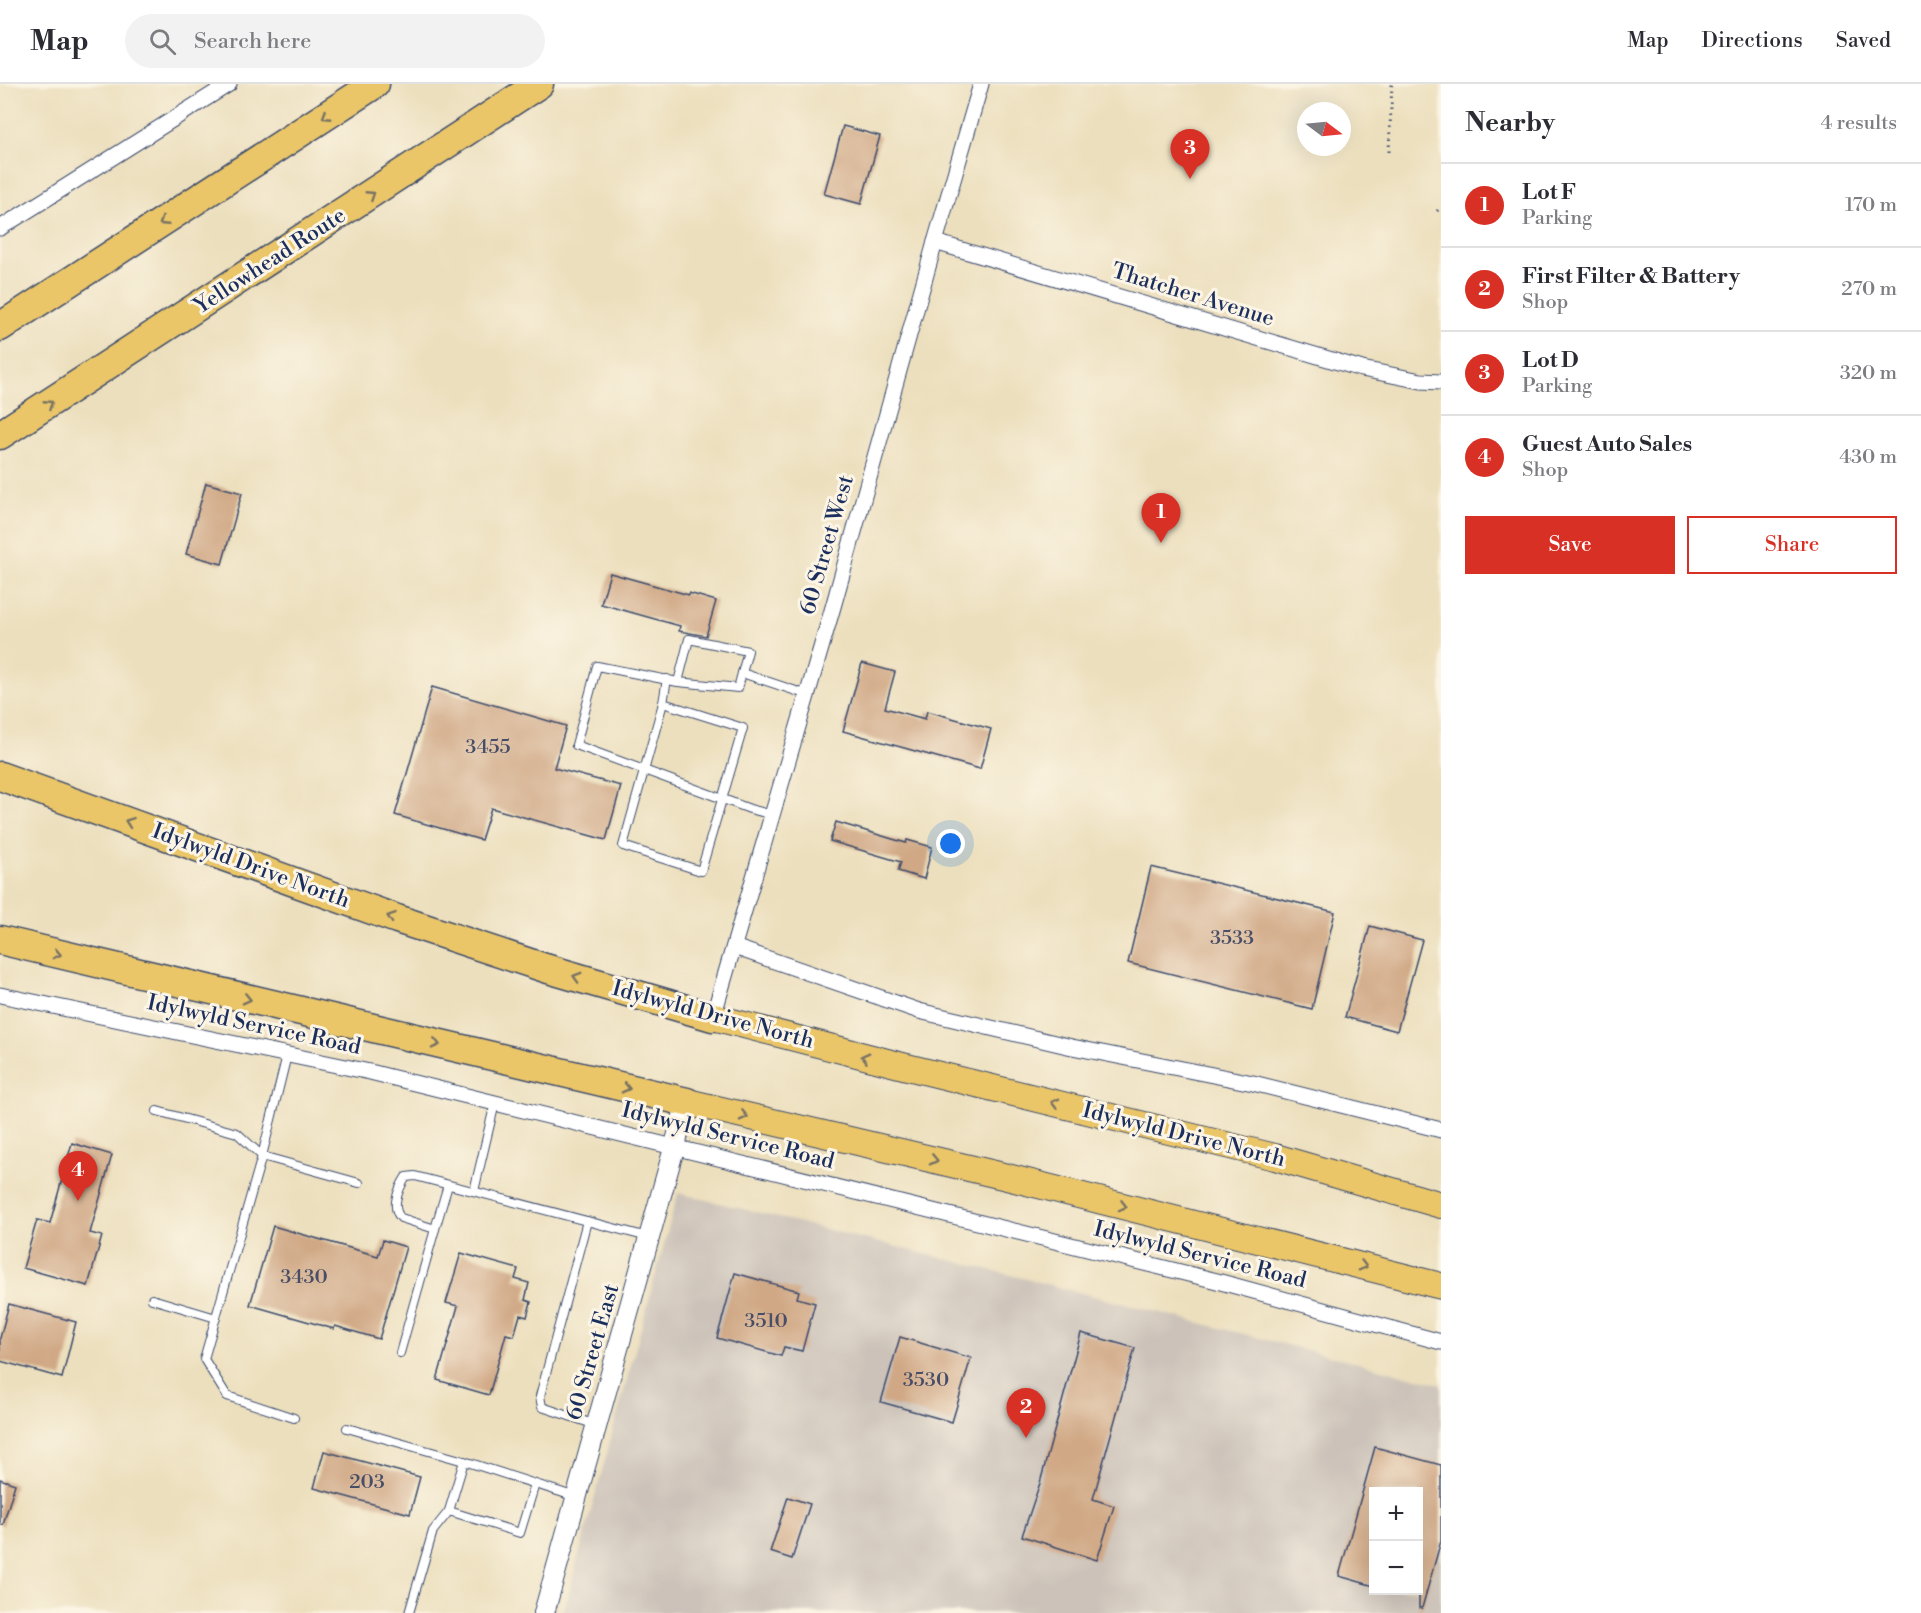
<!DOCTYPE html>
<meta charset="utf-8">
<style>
:root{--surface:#fff;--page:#f2f2f3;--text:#2b2b33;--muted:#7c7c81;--line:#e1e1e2;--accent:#d93025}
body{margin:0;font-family:"Libre Bodoni",serif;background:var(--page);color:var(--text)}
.controls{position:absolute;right:18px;bottom:18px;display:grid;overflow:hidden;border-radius:0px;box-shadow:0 6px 24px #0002}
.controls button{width:54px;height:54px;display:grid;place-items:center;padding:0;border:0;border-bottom:2px solid var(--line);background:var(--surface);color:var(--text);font:30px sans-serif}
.compass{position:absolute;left:1297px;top:18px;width:54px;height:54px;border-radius:50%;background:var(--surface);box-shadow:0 6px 24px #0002;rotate:106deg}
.you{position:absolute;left:951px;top:760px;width:21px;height:21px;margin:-15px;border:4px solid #fff;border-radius:50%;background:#1a73e8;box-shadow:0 0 0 9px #1a73e833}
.badge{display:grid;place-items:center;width:39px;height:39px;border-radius:50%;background:var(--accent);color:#fff;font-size:20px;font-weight:700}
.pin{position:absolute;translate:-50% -50px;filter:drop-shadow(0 2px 3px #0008)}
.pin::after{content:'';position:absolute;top:32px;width:21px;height:18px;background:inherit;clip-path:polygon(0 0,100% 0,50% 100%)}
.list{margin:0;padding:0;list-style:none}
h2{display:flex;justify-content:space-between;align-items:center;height:78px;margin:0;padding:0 24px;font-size:26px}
h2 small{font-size:20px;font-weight:400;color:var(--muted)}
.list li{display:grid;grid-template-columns:39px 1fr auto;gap:18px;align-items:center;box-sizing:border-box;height:84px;padding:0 24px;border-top:2px solid var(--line)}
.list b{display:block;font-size:22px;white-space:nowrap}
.list p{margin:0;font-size:20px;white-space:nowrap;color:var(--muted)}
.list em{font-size:20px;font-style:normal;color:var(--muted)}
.actions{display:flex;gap:12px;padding:18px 24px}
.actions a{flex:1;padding:14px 0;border:2px solid var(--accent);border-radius:0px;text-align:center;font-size:21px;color:var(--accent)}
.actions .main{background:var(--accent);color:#fff}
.icon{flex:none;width:33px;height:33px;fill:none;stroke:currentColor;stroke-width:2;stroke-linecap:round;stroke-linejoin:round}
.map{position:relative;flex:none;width:1441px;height:1529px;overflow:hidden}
header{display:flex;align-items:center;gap:36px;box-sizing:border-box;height:84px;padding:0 30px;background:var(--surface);border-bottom:2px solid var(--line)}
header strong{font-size:28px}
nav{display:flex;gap:33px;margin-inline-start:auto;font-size:21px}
.search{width:420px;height:54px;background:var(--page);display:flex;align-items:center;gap:15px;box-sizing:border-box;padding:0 21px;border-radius:33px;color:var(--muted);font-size:22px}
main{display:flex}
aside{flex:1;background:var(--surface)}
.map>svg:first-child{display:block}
.industrial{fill:#ccc2b9;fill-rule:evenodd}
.building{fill:#d0a885}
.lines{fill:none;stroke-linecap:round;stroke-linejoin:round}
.service-casing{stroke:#3a496c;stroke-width:10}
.minor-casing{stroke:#3a496c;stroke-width:17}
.tertiary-casing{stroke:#3a496c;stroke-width:22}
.trunk-casing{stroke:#3a496c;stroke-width:28}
.motorway-casing{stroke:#3a496c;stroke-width:31}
.path{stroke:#3a496c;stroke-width:3;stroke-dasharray:1.5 4.5;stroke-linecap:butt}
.service{stroke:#fff;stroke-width:8}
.minor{stroke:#fff;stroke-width:15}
.tertiary{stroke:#fff;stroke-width:20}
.trunk{stroke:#ebc669;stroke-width:26}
.motorway{stroke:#ebc669;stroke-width:28}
.oneway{stroke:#797363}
.labels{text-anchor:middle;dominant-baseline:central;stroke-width:6;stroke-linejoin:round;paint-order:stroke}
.number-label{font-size:20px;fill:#484d68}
.street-label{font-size:22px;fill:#1b2f5e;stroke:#fcf5e5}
</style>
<header>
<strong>Map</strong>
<div class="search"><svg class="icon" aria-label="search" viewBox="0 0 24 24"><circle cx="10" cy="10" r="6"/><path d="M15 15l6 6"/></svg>Search here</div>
<nav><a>Map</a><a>Directions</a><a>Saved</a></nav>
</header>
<main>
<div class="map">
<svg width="1441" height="1529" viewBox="0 0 1441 1529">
<rect width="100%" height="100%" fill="#fcf5e5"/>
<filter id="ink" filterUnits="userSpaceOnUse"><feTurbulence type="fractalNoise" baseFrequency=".0167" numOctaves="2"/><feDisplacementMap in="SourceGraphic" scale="12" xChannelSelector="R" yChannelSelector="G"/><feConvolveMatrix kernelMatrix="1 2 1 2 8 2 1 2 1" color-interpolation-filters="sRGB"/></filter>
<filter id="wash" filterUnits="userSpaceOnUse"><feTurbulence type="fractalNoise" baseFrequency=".008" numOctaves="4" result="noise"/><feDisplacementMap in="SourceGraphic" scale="24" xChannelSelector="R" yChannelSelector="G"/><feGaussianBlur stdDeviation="1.35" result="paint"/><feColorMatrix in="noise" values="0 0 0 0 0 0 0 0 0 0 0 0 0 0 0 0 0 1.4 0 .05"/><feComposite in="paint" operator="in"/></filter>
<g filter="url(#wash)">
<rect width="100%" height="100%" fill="#ecdfbd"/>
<path class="industrial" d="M678 1109 995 1187 1441 1300V1529H563ZM1374 1408H1418V1506H1374Z"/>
<g id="blocks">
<g class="building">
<path d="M843 42 880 52 861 120 824 110Z"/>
<path d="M206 399 242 409 222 480 186 470Z"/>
<path d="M610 489 689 511V509L716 517 706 552 679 547 680 542 601 520Z"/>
<path d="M862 579 895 588 885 624 925 635 927 627 991 645 980 685 843 647Z"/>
<path d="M432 603 566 642 554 684 621 702 606 756 491 724 481 756 395 731Z"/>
<path d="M836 738 906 759 907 756 932 763 924 795 898 787 901 778 830 757Z"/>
<path d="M1151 783 1335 828 1312 925 1128 879Z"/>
<path d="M1370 842 1422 856 1397 947 1345 933Z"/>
<path d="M72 1059 112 1071 90 1149 102 1152 88 1202 23 1184 37 1136 50 1139Z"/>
<path d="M273 1142 378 1172 383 1156 406 1163 379 1255 335 1242 334 1245 250 1221Z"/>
<path d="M461 1169 518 1185 515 1195 529 1199 525 1216 531 1218 527 1233 520 1231 514 1252 506 1250 489 1311 437 1296 458 1222 446 1219Z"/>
<path d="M735 1189 799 1207 797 1214 815 1219 802 1267 784 1263 781 1272 717 1254Z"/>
<path d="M9 1220 76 1238 62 1294 0 1277V1254Z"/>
<path d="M1081 1249 1135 1264 1093 1415 1114 1422 1097 1476 1022 1452 1040 1399Z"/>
<path d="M900 1253 971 1274 952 1338 881 1318Z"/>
<path d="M1375 1363 1441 1381V1457L1422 1524H1419V1407H1374V1502L1339 1492Z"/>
<path d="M324 1367 420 1393 410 1430 314 1404Z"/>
<path d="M0 1395 15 1400 3 1441H0Z"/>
<path d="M788 1413 810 1420 792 1475 770 1468Z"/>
</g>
</g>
</g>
<g filter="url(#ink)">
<use href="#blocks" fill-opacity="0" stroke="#3a496c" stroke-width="1.5"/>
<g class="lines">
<defs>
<g id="service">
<path d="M742 589 808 611"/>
<path d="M678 598 689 555 748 567 738 604 678 598 597 582 576 661 750 725 773 731"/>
<path d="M663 619 743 644 701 787 623 762Z"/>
<path d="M663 619 667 595"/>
<path d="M287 971 262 1072 359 1099"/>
<path d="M157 1027 237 1049 262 1072 204 1275 227 1312 294 1334"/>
<path d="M474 1107 495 1019"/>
<path d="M587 1137 540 1312 542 1323 596 1341"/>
<path d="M435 1145 448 1101"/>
<path d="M152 1215 216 1234"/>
<path d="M400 1269 435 1145 401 1134C390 1123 399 1104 406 1093L415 1092 648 1153"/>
<path d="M347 1344 464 1377 576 1413"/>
<path d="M464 1377 449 1427 520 1449 535 1400"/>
<path d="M409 1529 433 1447 449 1427"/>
</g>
<g id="minor">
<path d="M0 144 229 0"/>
<path d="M935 158 1362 285 1421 297 1441 298"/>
<path d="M734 863 919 927 1072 963 1253 999 1441 1046"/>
<path d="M0 911 370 988 495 1019 1217 1197 1441 1258"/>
<path d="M713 933 833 523 935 158 981 0"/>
</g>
<path id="tertiary" d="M544 1529 687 1018"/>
<g id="trunk">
<path d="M713 933 903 982 1275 1073 1441 1121"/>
<path d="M687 1018 1003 1092 1441 1202"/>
</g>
<g id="motorway">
<path d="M0 243 375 0"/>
<path d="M0 351 539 0"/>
<path d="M0 692 397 835 545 884 713 933"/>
<path d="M0 856 687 1018"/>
</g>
</defs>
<use href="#service" class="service-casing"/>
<use href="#minor" class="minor-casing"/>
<use href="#tertiary" class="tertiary-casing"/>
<use href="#trunk" class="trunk-casing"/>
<use href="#motorway" class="motorway-casing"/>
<g class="path">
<path d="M1389 68 1392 0"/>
<path d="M1437 127 1441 123"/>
</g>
<use href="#service" class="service"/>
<use href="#minor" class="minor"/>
<use href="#tertiary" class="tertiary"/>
<use href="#trunk" class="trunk"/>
<use href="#motorway" class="motorway"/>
</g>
<defs><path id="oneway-chevron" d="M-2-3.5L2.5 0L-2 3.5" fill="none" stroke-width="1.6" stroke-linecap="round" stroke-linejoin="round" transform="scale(1.5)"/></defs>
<g class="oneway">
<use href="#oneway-chevron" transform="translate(326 32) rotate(147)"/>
<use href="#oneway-chevron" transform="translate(371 111) rotate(-33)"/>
<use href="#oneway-chevron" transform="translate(163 138) rotate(147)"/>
<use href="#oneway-chevron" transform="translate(49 320) rotate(-33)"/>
<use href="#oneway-chevron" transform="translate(129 738) rotate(-160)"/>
<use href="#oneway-chevron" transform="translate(391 833) rotate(-161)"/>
<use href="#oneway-chevron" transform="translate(57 870) rotate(13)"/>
<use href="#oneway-chevron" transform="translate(577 893) rotate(-164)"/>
<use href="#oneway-chevron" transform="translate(247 915) rotate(13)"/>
<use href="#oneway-chevron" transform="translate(436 960) rotate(13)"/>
<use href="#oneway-chevron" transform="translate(865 973) rotate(-165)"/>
<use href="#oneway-chevron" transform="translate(626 1004) rotate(13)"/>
<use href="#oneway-chevron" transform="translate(1055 1019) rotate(-166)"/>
<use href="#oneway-chevron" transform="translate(744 1032) rotate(13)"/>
<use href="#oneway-chevron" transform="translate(934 1076) rotate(13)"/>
<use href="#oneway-chevron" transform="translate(1123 1122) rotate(14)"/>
<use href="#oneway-chevron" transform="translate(1363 1182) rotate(15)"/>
</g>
</g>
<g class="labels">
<g class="number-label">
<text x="488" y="663">3455</text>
<text x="1232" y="854">3533</text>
<text x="304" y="1193">3430</text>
<text x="766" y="1237">3510</text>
<text x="926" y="1296">3530</text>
<text x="367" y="1398">203</text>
</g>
<g class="street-label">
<text transform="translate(270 177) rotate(-33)">Yellowhead Route</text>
<text transform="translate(1193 211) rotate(17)">Thatcher Avenue</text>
<text transform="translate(827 461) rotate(-74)">60 Street West</text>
<text transform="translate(251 782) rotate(20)">Idylwyld Drive North</text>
<text transform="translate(713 931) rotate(15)">Idylwyld Drive North</text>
<text transform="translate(254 941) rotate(12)">Idylwyld Service Road</text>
<text transform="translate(1184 1051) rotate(14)">Idylwyld Drive North</text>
<text transform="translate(728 1052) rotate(14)">Idylwyld Service Road</text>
<text transform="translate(1200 1171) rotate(14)">Idylwyld Service Road</text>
<text transform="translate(593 1268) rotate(-74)">60 Street East</text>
</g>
</g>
</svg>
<div class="controls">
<button>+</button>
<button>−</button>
</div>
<svg class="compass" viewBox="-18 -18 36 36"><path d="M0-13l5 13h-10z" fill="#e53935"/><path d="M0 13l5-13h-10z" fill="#7c7c81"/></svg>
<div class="you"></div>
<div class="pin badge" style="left:1161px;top:459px">1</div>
<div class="pin badge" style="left:1026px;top:1354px">2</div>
<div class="pin badge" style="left:1190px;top:95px">3</div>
<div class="pin badge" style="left:78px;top:1117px">4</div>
</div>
<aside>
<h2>Nearby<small>4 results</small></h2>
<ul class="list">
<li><span class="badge">1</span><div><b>Lot F</b><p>Parking</p></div><em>170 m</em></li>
<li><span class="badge">2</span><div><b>First Filter &amp; Battery</b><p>Shop</p></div><em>270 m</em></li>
<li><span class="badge">3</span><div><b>Lot D</b><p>Parking</p></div><em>320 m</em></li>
<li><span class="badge">4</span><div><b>Guest Auto Sales</b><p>Shop</p></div><em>430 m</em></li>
</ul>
<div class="actions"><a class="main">Save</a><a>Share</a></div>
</aside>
</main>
